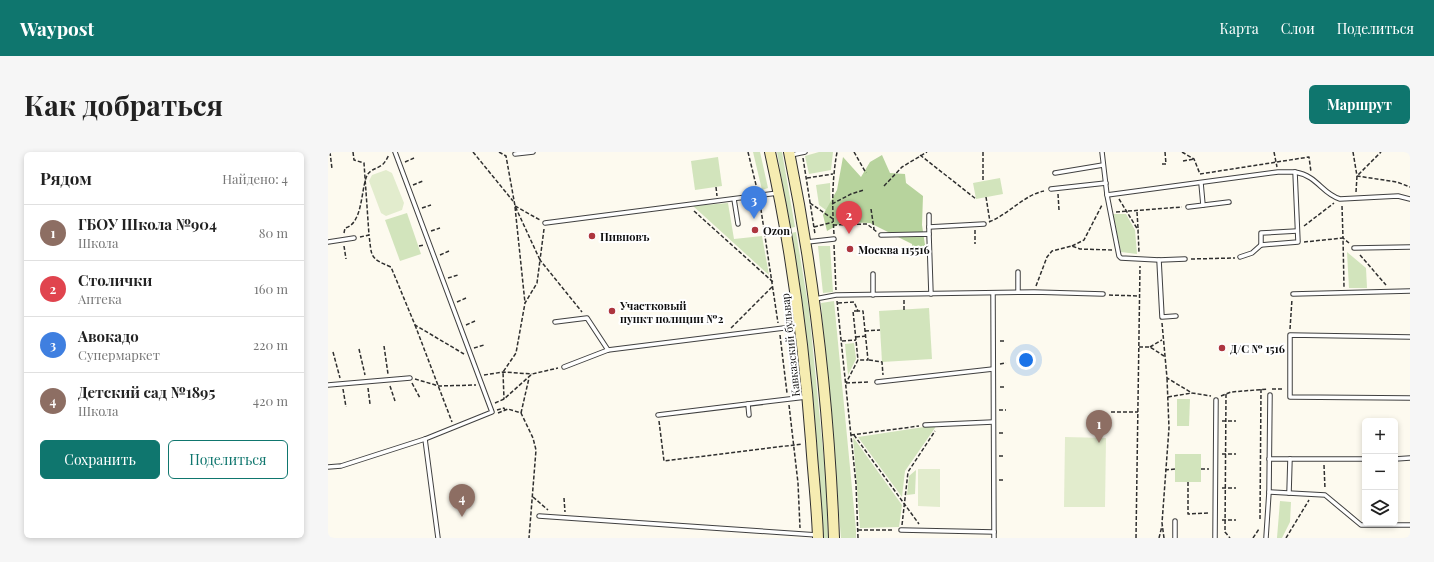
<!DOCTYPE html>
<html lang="ru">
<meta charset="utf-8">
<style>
:root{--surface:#fff;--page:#f6f6f6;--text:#222;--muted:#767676;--line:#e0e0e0;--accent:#0f766e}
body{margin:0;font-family:"Playfair Display",serif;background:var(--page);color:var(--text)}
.controls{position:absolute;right:12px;bottom:12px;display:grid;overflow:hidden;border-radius:6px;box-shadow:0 2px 6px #0003}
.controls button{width:36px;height:36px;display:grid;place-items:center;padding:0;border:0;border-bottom:1px solid var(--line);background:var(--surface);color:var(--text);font:20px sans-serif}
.you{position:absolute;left:698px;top:208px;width:14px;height:14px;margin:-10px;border:3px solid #fff;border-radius:50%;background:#1a73e8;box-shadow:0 0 0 6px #1a73e833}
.badge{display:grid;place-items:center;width:26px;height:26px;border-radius:50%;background:var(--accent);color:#fff;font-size:13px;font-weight:700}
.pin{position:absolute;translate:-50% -33px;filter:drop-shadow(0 1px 2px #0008)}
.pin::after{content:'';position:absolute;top:21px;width:14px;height:12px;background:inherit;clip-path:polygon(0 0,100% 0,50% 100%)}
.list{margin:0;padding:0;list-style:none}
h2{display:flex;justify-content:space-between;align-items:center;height:52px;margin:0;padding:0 16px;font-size:17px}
h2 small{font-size:13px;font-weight:400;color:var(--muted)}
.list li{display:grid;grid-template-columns:26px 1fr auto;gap:12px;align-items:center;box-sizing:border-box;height:56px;padding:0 16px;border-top:1px solid var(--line)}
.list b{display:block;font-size:15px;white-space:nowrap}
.list p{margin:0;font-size:13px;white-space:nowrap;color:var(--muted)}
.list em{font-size:13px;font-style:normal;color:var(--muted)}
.actions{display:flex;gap:8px;padding:12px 16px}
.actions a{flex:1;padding:9px 0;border:1px solid var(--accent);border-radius:6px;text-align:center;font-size:14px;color:var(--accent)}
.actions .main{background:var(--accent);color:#fff}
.icon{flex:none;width:22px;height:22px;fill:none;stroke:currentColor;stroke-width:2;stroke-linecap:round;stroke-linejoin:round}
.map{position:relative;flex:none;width:1082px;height:386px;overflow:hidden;border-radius:6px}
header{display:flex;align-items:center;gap:24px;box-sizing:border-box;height:56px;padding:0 20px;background:var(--accent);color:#fff}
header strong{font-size:19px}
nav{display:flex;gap:22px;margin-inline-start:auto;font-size:14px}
.intro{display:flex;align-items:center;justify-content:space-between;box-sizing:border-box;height:96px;padding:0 24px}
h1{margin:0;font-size:28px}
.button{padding:10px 18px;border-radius:6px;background:var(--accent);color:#fff;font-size:14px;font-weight:700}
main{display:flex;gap:24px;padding:0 24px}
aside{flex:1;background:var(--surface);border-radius:6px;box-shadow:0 2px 6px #0003}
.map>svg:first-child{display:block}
.green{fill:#d2e4bc}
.forest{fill:#b7d39d}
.pitch{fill:#e2eccd}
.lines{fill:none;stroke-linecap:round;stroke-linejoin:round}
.lane-casing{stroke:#404040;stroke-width:5.5}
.secondary-casing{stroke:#2f2f2f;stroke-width:12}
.path{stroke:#2f2f2f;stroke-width:1.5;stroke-dasharray:4 2;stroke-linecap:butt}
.lane{stroke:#fff;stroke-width:3.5}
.secondary{stroke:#f6ecb1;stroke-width:10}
.poi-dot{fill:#ad353f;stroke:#fff;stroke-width:1.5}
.labels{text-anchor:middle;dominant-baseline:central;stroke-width:4;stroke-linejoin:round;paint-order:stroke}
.poi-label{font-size:11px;font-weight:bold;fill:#0d0d0d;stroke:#fff;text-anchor:start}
.street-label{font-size:11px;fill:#0d0d0d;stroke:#fff}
</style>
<header>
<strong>Waypost</strong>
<nav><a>Карта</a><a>Слои</a><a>Поделиться</a></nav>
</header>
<div class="intro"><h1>Как добраться</h1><a class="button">Маршрут</a></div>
<main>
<aside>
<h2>Рядом<small>Найдено: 4</small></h2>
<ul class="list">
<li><span class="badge" style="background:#8d6e63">1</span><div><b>ГБОУ Школа №904</b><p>Школа</p></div><em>80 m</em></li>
<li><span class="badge" style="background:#e0444e">2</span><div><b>Столички</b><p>Аптека</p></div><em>160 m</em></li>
<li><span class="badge" style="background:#3f7fe0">3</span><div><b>Авокадо</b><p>Супермаркет</p></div><em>220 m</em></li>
<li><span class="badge" style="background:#8d6e63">4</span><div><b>Детский сад №1895</b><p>Школа</p></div><em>420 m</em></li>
</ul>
<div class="actions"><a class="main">Сохранить</a><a>Поделиться</a></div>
</aside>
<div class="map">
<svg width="1082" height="386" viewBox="0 0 1082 386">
<rect width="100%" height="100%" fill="#fdfaef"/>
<g class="green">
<path d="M425 0H432L440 36 434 38Z"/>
<path d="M449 0H454L467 75 462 76Z"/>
<path d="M491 0H505L503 18 481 22 477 4Z"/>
<path d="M390 5 394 34 367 38 363 9Z"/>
<path d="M672 26 675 42 648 47 645 31Z"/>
<path d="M502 31 503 62 491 53 488 33Z"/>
<path d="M400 51 406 87 434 84 441 123 365 54Z"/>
<path d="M79 61 93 102 72 109 57 68Z"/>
<path d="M785 62H798L807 78 809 102 793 100Z"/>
<path d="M468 80 481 158 498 328 500 386H494C492 284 476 182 463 81Z"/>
<path d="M490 94H502L505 140 495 141Z"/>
<path d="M1019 100 1038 116 1039 136H1021Z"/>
<path d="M506 149 528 378V386H513L493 151Z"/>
<path d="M601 156 604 207 554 210 551 159Z"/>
<path d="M526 191 528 207 520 223 517 192Z"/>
<path d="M849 247H862L861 274H849Z"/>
<path d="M609 273 577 319 574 345 530 285Z"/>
<path d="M525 285 574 353 571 375 532 376Z"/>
<rect x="847" y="302" width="26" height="28"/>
<path d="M588 318 587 342 579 343 581 324Z"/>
<path d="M952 349 963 350 962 370 954 386H949Z"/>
</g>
<path class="forest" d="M554 3 562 21 577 22 578 31 595 44 594 73 597 93 585 102 584 92 542 71 515 70 499 79 495 63 509 38 515 5 533 25 542 10Z"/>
<g class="pitch">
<path d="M58 18 64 21 76 51 74 58 58 64 53 61 41 29 44 23Z"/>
<path d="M737 285 778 286 777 355H736Z"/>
<path d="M590 317H612V355L590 354Z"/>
</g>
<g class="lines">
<defs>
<g id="lane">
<path d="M774 0 779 43 791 104 793 106 831 108 857 107"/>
<path d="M187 2 205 0"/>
<path d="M463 3 477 0"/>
<path d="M967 20C990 24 994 42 1012 47L1070 44 1082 47"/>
<path d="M727 21 775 13"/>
<path d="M873 31 875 53"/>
<path d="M723 37 778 31"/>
<path d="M779 43 950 20H967L970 90 933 93 924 101 912 105"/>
<path d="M406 47 410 72"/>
<path d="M860 55 901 50"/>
<path d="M601 63V82"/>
<path d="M217 71 450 41"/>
<path d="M601 75 656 72"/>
<path d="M553 83 601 82 603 142"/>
<path d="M0 90 26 86"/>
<path d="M479 90 506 87"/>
<path d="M933 93V81L969 79"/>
<path d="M1026 96 1082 95"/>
<path d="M831 108 834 165 848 164"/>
<path d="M690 120V140"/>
<path d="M545 122V143"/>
<path d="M665 141 666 386"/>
<path d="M965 142 1082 139"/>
<path d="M487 147 508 143 706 140 775 142"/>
<path d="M227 170 259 166 280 198"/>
<path d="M1082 185 962 183V245L1082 246"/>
<path d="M236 215 280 198 472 174"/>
<path d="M549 230 665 217"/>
<path d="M0 233 82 226"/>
<path d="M420 252 421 263"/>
<path d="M330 263 478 245"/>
<path d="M597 273 665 270"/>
<path d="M97 287 110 386"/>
<path d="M941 307H1037"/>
<path d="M1067 307 1082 306"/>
<path d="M0 315 13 314 97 287 164 260 67 0"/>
<path d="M941 340 997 343 1033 373H1082"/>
<path d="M961 341 962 307"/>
<path d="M211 364 489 383"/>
<path d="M847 369V386"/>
<path d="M573 378 666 380"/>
<path d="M887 386 888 248"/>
<path d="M938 386 941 340 942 243"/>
</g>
<g id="secondary">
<path d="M442 0C463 95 476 192 483 289 485 321 489 354 490 386"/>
<path d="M461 0C487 127 501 257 506 386"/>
</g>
</defs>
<use href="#lane" class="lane-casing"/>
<use href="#secondary" class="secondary-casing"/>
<g class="path">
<path d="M2 0 4 17"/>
<path d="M25 0 26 8 36 11 41 83"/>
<path d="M145 0 185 49"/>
<path d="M171 0 178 4 187 54 212 108 209 131 197 151 188 201 175 220 176 247"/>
<path d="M420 0 429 37"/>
<path d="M526 0 538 21"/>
<path d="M655 0V29"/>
<path d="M837 0 838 12"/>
<path d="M854 0 866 7 872 22"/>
<path d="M946 0 949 15"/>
<path d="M1025 0 1029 24 1069 30 1082 35"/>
<path d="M592 3 648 47"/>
<path d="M475 6 487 82"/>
<path d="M855 9 866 7"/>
<path d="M77 10 86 6"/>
<path d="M834 12H840"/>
<path d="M872 22 981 5 983 20"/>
<path d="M479 26 505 22"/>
<path d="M85 33 95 29"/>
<path d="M556 34 574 15 599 0"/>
<path d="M388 35 389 44"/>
<path d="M1028 40 1029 24 1053 0"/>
<path d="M730 42 731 58"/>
<path d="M658 45 662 70"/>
<path d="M791 47 810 78 811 100"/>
<path d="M432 51 450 171"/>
<path d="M482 51 505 67"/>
<path d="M504 52 523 42 536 38"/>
<path d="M187 54 212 68"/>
<path d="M1014 54 1015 86 1021 91"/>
<path d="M187 55 197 151"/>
<path d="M94 56 103 53"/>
<path d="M543 57 546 77"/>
<path d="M366 59 445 130"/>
<path d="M788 60 854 55"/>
<path d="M809 60 810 76"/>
<path d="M661 70C681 62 696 43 716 39"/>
<path d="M505 73 539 72 549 80"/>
<path d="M976 74 1006 51"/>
<path d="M486 75 505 70"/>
<path d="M216 77 212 108 254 160"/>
<path d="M647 78V92"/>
<path d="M103 79 112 76"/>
<path d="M16 81 17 76C34 72 33 41 38 26 41 17 47 18 54 13 57 11 59 6 61 3"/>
<path d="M506 82C504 54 504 28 509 0"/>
<path d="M32 85 41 83C44 105 41 106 63 115L87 173 136 202"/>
<path d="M976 90 1015 86 1016 135"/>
<path d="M506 93 508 138"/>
<path d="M16 94 18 107"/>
<path d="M91 94 96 93"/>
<path d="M744 94 756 88 774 53"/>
<path d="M112 103 121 99"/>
<path d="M1032 103 1058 133"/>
<path d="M863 107 907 106"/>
<path d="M120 126 130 123"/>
<path d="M708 134 719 105 724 99 744 94 752 97 784 98"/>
<path d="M781 143 811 144"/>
<path d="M576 148V158"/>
<path d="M509 149 528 332 530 386"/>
<path d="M129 150 138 146"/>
<path d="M510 151 526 150 530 159H535L540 208H530L518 231"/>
<path d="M530 159H525L530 208"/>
<path d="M834 171 839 226 864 241 883 244"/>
<path d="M87 173 124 270"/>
<path d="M138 173 147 169"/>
<path d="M403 176 445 134"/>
<path d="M962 177 964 147"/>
<path d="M537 179 552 178"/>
<path d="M452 183 459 241"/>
<path d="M528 185 538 184"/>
<path d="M514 189 528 188"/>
<path d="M672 189H678"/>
<path d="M56 194 60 222"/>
<path d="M811 195H822L836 204"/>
<path d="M822 195 834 188"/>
<path d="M146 196 156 193"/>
<path d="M31 197 37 223"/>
<path d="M5 200 12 226"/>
<path d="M541 208 554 210 555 223"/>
<path d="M672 212 678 211"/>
<path d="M156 223 175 220 204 222"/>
<path d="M87 227 111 234 148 233"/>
<path d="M84 231 92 246"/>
<path d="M518 231 542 230"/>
<path d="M62 234 67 249"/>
<path d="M672 235H678"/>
<path d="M40 236 42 252"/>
<path d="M15 237 18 255"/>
<path d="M944 237H956"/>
<path d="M898 242 897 380 902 386"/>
<path d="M893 244 903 240 940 237"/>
<path d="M840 245 864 241"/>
<path d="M167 251 176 247 204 222 230 216"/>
<path d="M461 253 470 331 472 376"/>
<path d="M169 258 176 256 177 258"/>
<path d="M671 258H678"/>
<path d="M783 260H810"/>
<path d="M170 261 180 257 193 261 205 286 208 298 201 386"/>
<path d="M193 261 201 226"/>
<path d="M331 269 336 309 474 292"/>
<path d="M894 269H908"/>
<path d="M671 281H677"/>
<path d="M523 283 591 274"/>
<path d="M526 283 591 372"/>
<path d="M894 302H908"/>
<path d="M671 304H677"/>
<path d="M996 313 997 337"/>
<path d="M873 317H881"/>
<path d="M837 318 847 317"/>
<path d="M671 328H677"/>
<path d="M860 330V362L881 361"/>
<path d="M894 336H908"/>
<path d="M205 345 220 358"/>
<path d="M236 346 237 360"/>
<path d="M932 367 933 237"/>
<path d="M894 368H908"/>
<path d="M574 373 580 320 607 279"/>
<path d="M530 378H566"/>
<path d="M808 386 812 114"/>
<path d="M831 386 834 374"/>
<path d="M836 386 834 371 841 276 839 226"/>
<path d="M925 386 931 377"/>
<path d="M958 386 981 348"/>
</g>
<use href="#lane" class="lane"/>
<use href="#secondary" class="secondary"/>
</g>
<g class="poi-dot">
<circle cx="427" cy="78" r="4"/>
<circle cx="264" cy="84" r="4"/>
<circle cx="522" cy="97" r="4"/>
<circle cx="284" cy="159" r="4"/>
<circle cx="894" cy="196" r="4"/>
</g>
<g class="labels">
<g class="poi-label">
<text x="435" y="78">Ozon</text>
<text x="272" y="84">Пивновъ</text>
<text x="530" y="97">Москва 115516</text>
<text x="292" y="153">Участковый<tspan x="292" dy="13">пункт полиции №2</tspan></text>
<text x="902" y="196">Д/C № 1516</text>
</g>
<g class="street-label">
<text transform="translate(462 193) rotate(-96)">Кавказский бульвар</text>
</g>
</g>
</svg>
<div class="controls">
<button>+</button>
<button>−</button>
<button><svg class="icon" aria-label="layers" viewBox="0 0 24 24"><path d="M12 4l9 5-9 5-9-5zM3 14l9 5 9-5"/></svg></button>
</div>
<div class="you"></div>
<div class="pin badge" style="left:771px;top:291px;background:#8d6e63">1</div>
<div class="pin badge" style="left:521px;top:82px;background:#e0444e">2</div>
<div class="pin badge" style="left:426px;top:67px;background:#3f7fe0">3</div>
<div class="pin badge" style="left:134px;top:365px;background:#8d6e63">4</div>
</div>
</main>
